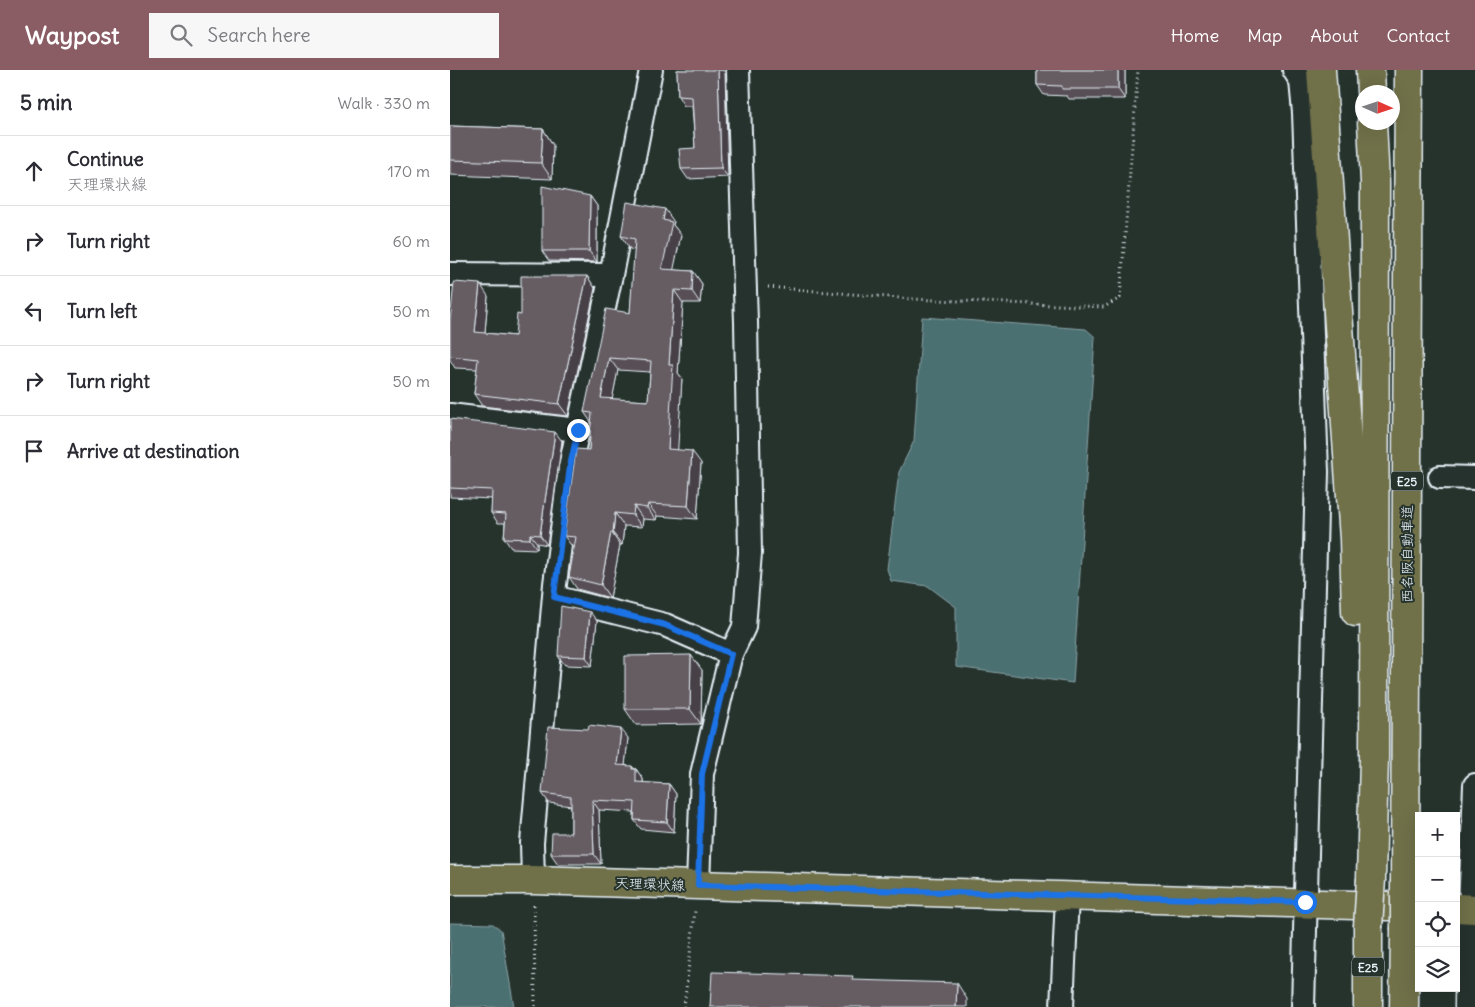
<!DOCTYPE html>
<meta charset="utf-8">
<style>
:root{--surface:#fff;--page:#f7f7f7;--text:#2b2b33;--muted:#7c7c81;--line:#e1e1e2;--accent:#8a5d65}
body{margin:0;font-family:Delius,"Klee One",sans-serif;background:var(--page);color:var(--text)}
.controls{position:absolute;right:15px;bottom:15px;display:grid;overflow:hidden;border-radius:0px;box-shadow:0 5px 20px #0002}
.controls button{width:45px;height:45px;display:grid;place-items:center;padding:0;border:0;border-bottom:1px solid var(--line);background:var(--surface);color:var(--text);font:25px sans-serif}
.compass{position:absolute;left:905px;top:15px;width:45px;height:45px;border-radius:50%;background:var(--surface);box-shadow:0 5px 20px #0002;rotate:93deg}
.stop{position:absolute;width:15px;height:15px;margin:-11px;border:4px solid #1a73e8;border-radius:50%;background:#fff}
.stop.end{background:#1a73e8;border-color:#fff;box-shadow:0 1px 5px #0008}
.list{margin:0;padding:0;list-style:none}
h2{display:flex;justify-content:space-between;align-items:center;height:65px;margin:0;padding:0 20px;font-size:21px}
h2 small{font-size:16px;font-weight:400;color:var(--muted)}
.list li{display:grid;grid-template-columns:32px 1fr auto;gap:15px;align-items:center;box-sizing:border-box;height:70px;padding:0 20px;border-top:1px solid var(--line)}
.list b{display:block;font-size:19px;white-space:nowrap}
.list p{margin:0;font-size:16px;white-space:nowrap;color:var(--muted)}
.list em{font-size:16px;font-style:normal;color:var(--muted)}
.icon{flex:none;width:28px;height:28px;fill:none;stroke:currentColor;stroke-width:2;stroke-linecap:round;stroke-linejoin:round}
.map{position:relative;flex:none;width:1025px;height:937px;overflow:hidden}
header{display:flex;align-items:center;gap:30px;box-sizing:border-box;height:70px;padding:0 25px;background:var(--accent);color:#fff}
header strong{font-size:24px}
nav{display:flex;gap:28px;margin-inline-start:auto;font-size:18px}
.search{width:350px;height:45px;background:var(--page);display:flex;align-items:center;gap:12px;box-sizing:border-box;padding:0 18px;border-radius:0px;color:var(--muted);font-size:19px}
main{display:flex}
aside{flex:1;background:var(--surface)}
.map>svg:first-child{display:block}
.water{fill:#4b6f71;stroke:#8aa3a7}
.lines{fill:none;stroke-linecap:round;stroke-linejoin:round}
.minor-tunnel{stroke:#43504b;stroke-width:22;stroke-dasharray:22 11;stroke-linecap:butt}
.minor-casing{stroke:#e8f1f8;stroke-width:26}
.tertiary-casing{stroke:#e8f1f8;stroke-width:31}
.primary-casing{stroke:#e8f1f8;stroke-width:31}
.motorway-casing{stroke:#e8f1f8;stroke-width:31}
.path{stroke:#e8f1f8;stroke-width:3;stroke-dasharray:1 4;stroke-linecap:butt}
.minor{stroke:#26332d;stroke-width:22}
.tertiary{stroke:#26332d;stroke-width:28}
.primary{stroke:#70704a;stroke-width:28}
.motorway{stroke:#70704a;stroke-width:28}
.motorway-bridge-casing{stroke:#e8f1f8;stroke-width:31;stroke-linecap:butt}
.motorway-bridge{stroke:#70704a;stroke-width:28}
.wall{fill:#585056;stroke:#e8f1f8;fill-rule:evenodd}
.shaded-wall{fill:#474146;stroke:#e8f1f8}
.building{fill:#665d64;stroke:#e8f1f8;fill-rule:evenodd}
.route{stroke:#1a73e8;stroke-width:6}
.labels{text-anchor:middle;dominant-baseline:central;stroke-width:4;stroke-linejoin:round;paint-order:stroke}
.shield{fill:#26332d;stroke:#aeb8bb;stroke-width:1}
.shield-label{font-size:12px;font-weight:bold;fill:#e8f1f8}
.street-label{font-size:14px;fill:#e8f1f8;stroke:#26332d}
</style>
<header>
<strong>Waypost</strong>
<div class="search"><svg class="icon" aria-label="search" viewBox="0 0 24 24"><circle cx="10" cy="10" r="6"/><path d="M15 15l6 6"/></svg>Search here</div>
<nav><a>Home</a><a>Map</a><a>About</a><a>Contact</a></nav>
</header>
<main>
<aside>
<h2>5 min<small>Walk · 330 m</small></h2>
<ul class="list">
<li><svg class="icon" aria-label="ahead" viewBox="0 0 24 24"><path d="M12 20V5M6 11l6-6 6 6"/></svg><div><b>Continue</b><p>天理環状線</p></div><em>170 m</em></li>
<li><svg class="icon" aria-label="right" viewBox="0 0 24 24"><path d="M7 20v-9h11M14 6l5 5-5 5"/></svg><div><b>Turn right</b></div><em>60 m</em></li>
<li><svg class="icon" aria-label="left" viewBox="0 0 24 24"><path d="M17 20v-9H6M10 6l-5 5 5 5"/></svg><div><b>Turn left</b></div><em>50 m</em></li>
<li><svg class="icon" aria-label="right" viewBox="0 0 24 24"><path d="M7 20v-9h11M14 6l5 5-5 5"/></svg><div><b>Turn right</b></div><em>50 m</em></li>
<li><svg class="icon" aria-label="arrive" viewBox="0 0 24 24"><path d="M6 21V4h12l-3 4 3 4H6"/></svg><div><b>Arrive at destination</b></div></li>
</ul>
</aside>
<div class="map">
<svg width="1025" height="937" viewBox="0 0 1025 937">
<rect width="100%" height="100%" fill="#26332d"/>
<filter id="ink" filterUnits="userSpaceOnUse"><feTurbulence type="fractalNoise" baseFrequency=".02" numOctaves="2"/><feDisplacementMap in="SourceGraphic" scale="10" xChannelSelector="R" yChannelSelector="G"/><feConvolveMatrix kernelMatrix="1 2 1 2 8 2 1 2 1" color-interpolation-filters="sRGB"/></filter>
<g filter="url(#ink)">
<g class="water">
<path d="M472 247 636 259 645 267 623 613 506 597V537L478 516 441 511 437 499 449 402 464 371Z"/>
<path d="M0 853 43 854 51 860 64 937H0Z"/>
</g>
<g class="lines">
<path class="minor-tunnel" d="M880 403 990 407"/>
<defs>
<g id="minor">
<path d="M844 0 851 11 854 43 867 402 853 937"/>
<path d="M0 204 161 205"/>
<path d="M0 345 128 360"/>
<path d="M990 407 1025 408"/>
<path d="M104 527 215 555 281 584"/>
<path d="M83 810 82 773 105 514 120 397 161 205 201 0"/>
<path d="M248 815 252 704 281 584 294 557 300 483 296 252 288 0"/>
<path d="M1020 838 1025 715"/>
<path d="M612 937 617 826"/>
</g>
<path id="tertiary" d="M1019 937 1020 838"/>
<g id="primary">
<path d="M0 810H83L969 837"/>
<path d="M1006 838 1025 839"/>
</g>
<g id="motorway">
<path d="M871 0 904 469 906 542"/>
<path d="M920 0 921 22"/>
<path d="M921 809 924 687 925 113 922 52"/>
<path d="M955 810 959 0"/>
<path d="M918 937V857"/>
<path d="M954 937 955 860"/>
</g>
</defs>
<use href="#minor" class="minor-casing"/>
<use href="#tertiary" class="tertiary-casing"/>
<use href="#primary" class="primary-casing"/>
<use href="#motorway" class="motorway-casing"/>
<g class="path">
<path d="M318 217 462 229 654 237 670 228 688 0"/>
<path d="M84 835 85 937"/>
<path d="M234 937 245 841"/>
</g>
<use href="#minor" class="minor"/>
<use href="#tertiary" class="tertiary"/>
<use href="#primary" class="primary"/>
<use href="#motorway" class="motorway"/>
<defs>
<g id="motorway-bridge">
<path d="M918 857 921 809"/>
<path d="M955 860V810"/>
</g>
</defs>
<use href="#motorway-bridge" class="motorway-bridge-casing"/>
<use href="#motorway-bridge" class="motorway-bridge"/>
</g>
<g class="wall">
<path d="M227 0 275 1 278 107 238 109 231 99 245 78 242 36H234L228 26Z"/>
<path d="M587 0H675V29H619L617 26 594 25 587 15Z"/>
<path d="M0 56 93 59 103 75 102 109 0 105Z"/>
<path d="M140 126 147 136V192L99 191 92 181Z"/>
<path d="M224 152 223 155 231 165 223 200 243 201 252 214 250 233H233L228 303 232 308 227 380 251 393 247 449 207 446 206 450 193 449 192 457 174 456 172 475H170L160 528 127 519 119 507 124 479 114 466 139 380 141 352 134 342 180 243 185 180 180 179 171 166ZM168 300 200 302 198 331 162 329Z"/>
<path d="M137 206 145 218 118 346 32 336 24 324 27 299 5 298 0 290V251L38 226 35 263 65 266 71 245Z"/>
<path d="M0 349 112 371 97 475 87 473V479L61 478 54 468 55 453H48L41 443 42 429 0 427Z"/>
<path d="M147 551 142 596 115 595 108 586Z"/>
<path d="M252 600 251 654 186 655 175 639Z"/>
<path d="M178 668 175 695 186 699 193 709V713L219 714 226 724 224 762 191 759 184 750V742L149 740 151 794H108L101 784 121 763V736L99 733 92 723Z"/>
</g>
<g class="shaded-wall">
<path d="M268 0 275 1 278 107 271 98Z"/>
<path d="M668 0H675V29L668 19Z"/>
<path d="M93 59 103 75 102 109 91 93Z"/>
<path d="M140 126 147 136V192L139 181Z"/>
<path d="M215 139 224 152 223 155 231 165 221 212 212 199 213 150Z"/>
<path d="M243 201 252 214 250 233 242 221Z"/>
<path d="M137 206 145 218 118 346 109 334Z"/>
<path d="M30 214 38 226 34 274 25 262Z"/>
<path d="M224 220 233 233 228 303 232 308 227 392 218 379 219 295Z"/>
<path d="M159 288 168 300 160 340 151 328Z"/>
<path d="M105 362 112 371 97 475 90 465Z"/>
<path d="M242 381 251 393 247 449 238 436Z"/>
<path d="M198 434 207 446 206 450 197 438Z"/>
<path d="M184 436 193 449 192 457 183 445Z"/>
<path d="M165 443 174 456 172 475 163 463Z"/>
<path d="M161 462 170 475 160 528 151 515Z"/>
<path d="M80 464 87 473V479L80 469Z"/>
<path d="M140 542 147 551 142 596 136 587Z"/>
<path d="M241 585 252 600 251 654 240 639Z"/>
<path d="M171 659 178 668 174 705 167 695Z"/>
<path d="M182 696 186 701V699L193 709V722L186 712 182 699Z"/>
<path d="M219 714 226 724 224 762 217 752Z"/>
<path d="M142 730 149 740 151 794 144 784Z"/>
<path d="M507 913 517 929V937H506Z"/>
</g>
<g class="building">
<path d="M227 0H268L271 98 231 99 229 79 245 78 242 27 228 26Z"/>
<path d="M587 0H668V19H612V16L587 15Z"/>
<path d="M0 56 93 59 91 93 0 90Z"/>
<path d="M92 116 140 126 139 181H92Z"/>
<path d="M177 132 215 139 213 150 222 152 212 199 243 201 242 221 224 220 219 295H223L218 379 242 381 238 436 198 434 197 438 184 436 183 445 165 443 163 463 161 462 151 515 119 507 126 467 114 466 126 379 139 380 142 343 134 342 156 239 180 243 185 169 171 166ZM159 288 201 291 198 331 151 328Z"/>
<path d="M71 206H137L109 334 24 324 28 289 0 286V251L4 212 30 214 25 262 65 266 67 244 71 245Z"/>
<path d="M0 349 105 362 90 465 80 464V469L54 468 56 444 41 443 42 420 0 418Z"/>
<path d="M111 536 140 542 136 587 108 586Z"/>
<path d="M241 585 240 639H175V586Z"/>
<path d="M139 655 171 659 167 695 182 696V699H186V712L219 714 217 752 184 750 185 732 142 730 144 784H101L102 763H121V727L92 723 98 657 138 659Z"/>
<path d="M262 902 403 906 402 910 507 913 506 937H260Z"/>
</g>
</g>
<g class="lines" filter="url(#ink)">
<path class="route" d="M128 360 120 396 104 527 215 555 281 584 252 704 248 815 855 832"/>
</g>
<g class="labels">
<g class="shield">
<rect x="941" y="401.5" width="32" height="19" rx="4"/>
<rect x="902" y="887.5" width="32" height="19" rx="4"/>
</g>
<g class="shield-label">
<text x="957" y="411">E25</text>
<text x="918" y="897">E25</text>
</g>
<g class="street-label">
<text transform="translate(957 484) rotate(-90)">西名阪自動車道</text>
<text transform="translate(200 814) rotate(2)">天理環状線</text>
</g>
</g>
</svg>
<div class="controls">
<button>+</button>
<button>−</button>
<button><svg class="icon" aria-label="locate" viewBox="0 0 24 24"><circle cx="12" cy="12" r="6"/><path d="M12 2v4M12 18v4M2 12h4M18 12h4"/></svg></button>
<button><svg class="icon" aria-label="layers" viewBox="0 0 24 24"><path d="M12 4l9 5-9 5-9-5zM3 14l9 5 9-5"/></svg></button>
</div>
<svg class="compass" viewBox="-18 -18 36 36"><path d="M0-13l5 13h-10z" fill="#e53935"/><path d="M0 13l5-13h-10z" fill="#7c7c81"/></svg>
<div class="stop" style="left:855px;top:832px"></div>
<div class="stop end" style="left:128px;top:360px"></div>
</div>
</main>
